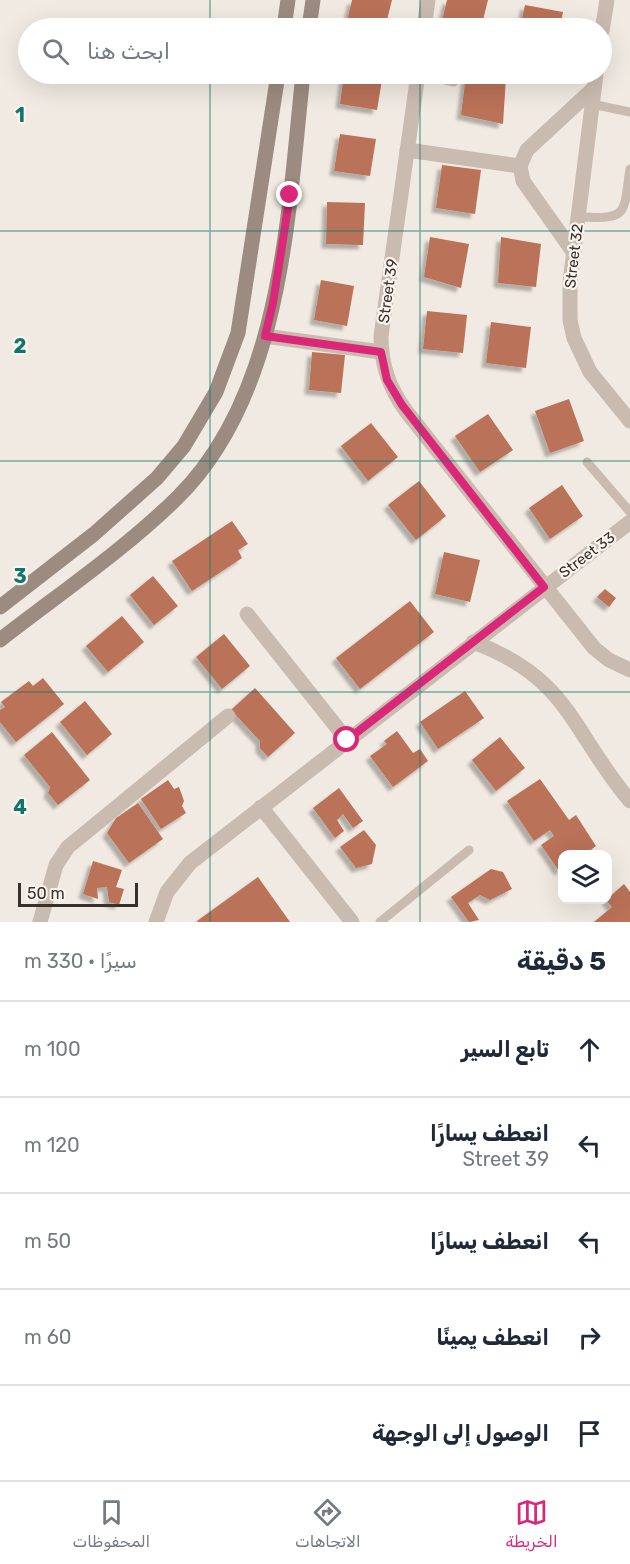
<!DOCTYPE html>
<html lang="ar">
<meta charset="utf-8">
<style>
:root{--surface:#fff;--page:#f2f2f3;--text:#1f2937;--muted:#747a83;--line:#e0e1e3;--accent:#db2777}
body{margin:0;font-family:Rubik,"Noto Sans Arabic",sans-serif;background:var(--page);color:var(--text);direction:rtl}
.controls{position:absolute;right:18px;bottom:18px;display:grid;overflow:hidden;border-radius:12px;box-shadow:0 6px 24px #0002}
.controls button{width:54px;height:54px;display:grid;place-items:center;padding:0;border:0;border-bottom:2px solid var(--line);background:var(--surface);color:var(--text);font:30px sans-serif}
.scale{position:absolute;left:18px;bottom:15px;width:120px;box-sizing:border-box;padding-left:6px;border:3px solid #38302c;border-top:0;font-size:16px;line-height:21px;white-space:nowrap;color:#38302c;-webkit-text-stroke:4px #f9f4ee;paint-order:stroke}
.stop{position:absolute;width:18px;height:18px;margin:-14px;border:4px solid #db2777;border-radius:50%;background:#fff}
.stop.end{background:#db2777;border-color:#fff;box-shadow:0 2px 6px #0008}
.list{margin:0;padding:0;list-style:none}
h2{display:flex;justify-content:space-between;align-items:center;height:78px;margin:0;padding:0 24px;font-size:26px}
h2 small{font-size:20px;font-weight:400;color:var(--muted)}
.list li{display:grid;grid-template-columns:39px 1fr auto;gap:18px;align-items:center;box-sizing:border-box;height:96px;padding:0 24px;border-top:2px solid var(--line)}
.list b{display:block;font-size:22px;white-space:nowrap}
.list p{margin:0;font-size:20px;white-space:nowrap;color:var(--muted)}
.list em{font-size:20px;font-style:normal;color:var(--muted)}
.icon{flex:none;width:33px;height:33px;fill:none;stroke:currentColor;stroke-width:2;stroke-linecap:round;stroke-linejoin:round}
.map{position:relative;flex:none;width:630px;height:922px;overflow:hidden;direction:ltr}
.search{position:absolute;background:var(--surface);box-shadow:0 6px 24px #0002;left:18px;right:18px;top:18px;height:66px;display:flex;align-items:center;gap:15px;box-sizing:border-box;padding:0 21px;border-radius:33px;color:var(--muted);font-size:22px}
.sheet{height:558px;background:var(--surface)}
nav{display:flex;justify-content:space-around;align-items:center;box-sizing:border-box;height:84px;border-top:2px solid var(--line);background:var(--surface);font-size:16px;color:var(--muted)}
nav a{display:grid;justify-items:center;gap:3px}
nav .on{color:var(--accent)}
.map>svg:first-child{display:block}
.building{fill:#ba7258;filter:url(#shadow)}
.lines{fill:none;stroke-linecap:round;stroke-linejoin:round}
.lane{stroke:#c9bbaf;stroke-width:9}
.street{stroke:#c9bbaf;stroke-width:15}
.secondary{stroke:#9c8b80;stroke-width:15}
.route{stroke:#db2777;stroke-width:8}
.grid{fill:none;stroke:#0f766e;stroke-width:1.5;stroke-opacity:0.55}
.labels{text-anchor:middle;dominant-baseline:central;stroke-width:4.5;stroke-linejoin:round;paint-order:stroke}
.street-label{font-size:15px;fill:#38302c;stroke:#f9f4ee}
.grid-label{font-size:20px;text-anchor:middle;font-weight:bold;fill:#0f766e;stroke:#f9f4ee;stroke-width:4.5;stroke-linejoin:round;paint-order:stroke}
</style>
<div class="map">
<svg width="630" height="922" viewBox="0 0 630 922">
<defs>
<filter id="shadow"><feDropShadow dx="-4.5" dy="4.5" stdDeviation="1.5" flood-color="#0004"/></filter>
</defs>
<rect width="100%" height="100%" fill="#f1eae2"/>
<g class="building">
<path d="M352 0H392L385 28 347 21Z"/>
<path d="M447 0H488L481 28H458L441 25Z"/>
<path d="M525 5 563 12 560 28H520Z"/>
<path d="M344 74H383L377 110 340 104Z"/>
<path d="M466 75 506 77 503 124 461 115Z"/>
<path d="M340 134 376 139 370 176 334 171Z"/>
<path d="M442 165 481 170 475 214 436 208Z"/>
<path d="M327 202 365 203 363 245 326 244Z"/>
<path d="M430 237 469 244 461 288 424 277Z"/>
<path d="M501 237 541 244 536 287 498 283Z"/>
<path d="M321 280 354 286 347 326 314 320Z"/>
<path d="M427 311 467 315 463 353 423 349Z"/>
<path d="M491 322 531 327 526 368 486 363Z"/>
<path d="M312 352 345 355 341 393 309 390Z"/>
<path d="M569 399 584 441 550 453 535 411Z"/>
<path d="M488 414 513 450 480 472 455 436Z"/>
<path d="M371 423 398 457 368 481 341 446Z"/>
<path d="M419 481 446 516 416 540 388 505Z"/>
<path d="M562 485 583 516 550 539 529 508Z"/>
<path d="M232 521 248 544 238 550 242 558 192 591 172 561Z"/>
<path d="M444 552 480 560 470 602 435 594Z"/>
<path d="M153 576 178 606 154 625 130 595Z"/>
<path d="M605 589 616 598 609 607 597 597Z"/>
<path d="M410 601 434 632 360 689 336 658Z"/>
<path d="M122 616 144 642 108 672 86 646Z"/>
<path d="M224 634 250 666 222 689 196 657Z"/>
<path d="M43 678 64 704 16 742 0 722V710L5 707 1 702 29 681 33 686Z"/>
<path d="M255 688 295 733 268 757 260 748V741L231 710Z"/>
<path d="M465 691 484 718 438 749 420 722Z"/>
<path d="M85 701 112 734 87 755 60 722Z"/>
<path d="M397 731 413 753 420 749 428 761 393 787 370 756 387 744 384 741Z"/>
<path d="M52 732 90 780 58 805 48 793 50 787 24 755Z"/>
<path d="M500 737 525 768 496 791 472 760Z"/>
<path d="M540 779 569 820 576 815 596 846 584 855H562V869L559 871 541 845 554 836 550 830 534 841 507 801Z"/>
<path d="M168 780 174 789 179 787 184 801 182 806 186 813 161 829 141 799Z"/>
<path d="M339 788 363 821 353 828 343 814 337 820 344 831 335 838 313 808Z"/>
<path d="M138 803 163 839 129 863 107 833 116 818Z"/>
<path d="M364 830 376 845 372 864 356 868 340 847Z"/>
<path d="M93 861 122 870 116 887 124 889 119 905 109 902 107 887 97 888 98 899 83 894Z"/>
<path d="M491 869 503 872 512 889 490 900 480 895 468 903 479 920 469 922 451 897Z"/>
<path d="M258 877 290 922H198L197 921Z"/>
<path d="M624 884 630 892V922H594L612 907 606 900Z"/>
</g>
<g class="lines">
<g class="lane">
<path d="M418 74 454 82"/>
<path d="M592 104 630 112"/>
<path d="M578 217C629 219 623 216 630 169"/>
<path d="M587 462 630 512"/>
<path d="M380 922 469 850"/>
</g>
<g class="street">
<path d="M424 28 428 0"/>
<path d="M602 31 607 0"/>
<path d="M418 74 381 336C381 365 389 388 406 411L594 648 609 660 630 670"/>
<path d="M596 74 570 282V320L574 338 590 372 630 421"/>
<path d="M407 150 520 166"/>
<path d="M574 253 523 181 520 166 527 150 594 88"/>
<path d="M265 336 381 352"/>
<path d="M247 614 347 740"/>
<path d="M473 642C570 678 571 731 630 801"/>
<path d="M261 807 352 922"/>
<path d="M40 922 56 865 68 847 228 716"/>
<path d="M156 922 167 892 190 863 630 522"/>
</g>
<g class="secondary">
<path d="M284 28 288 0"/>
<path d="M309 28 313 0"/>
<path d="M0 607 94 534 157 478 184 446 216 392 238 333 278 74"/>
<path d="M0 640C59 594 124 550 177 498 283 394 288 212 303 74"/>
</g>
</g>
<g class="lines">
<path class="route" d="M290 195 273 303 265 336 381 352 387 380 402 405 544 587 347 740"/>
</g>
<path class="grid" d="M210 0V28M420 0V28M210 74V922M420 74V922M0 231H630M0 461H630M0 692H630"/>
<g class="labels">
<g class="street-label">
<text transform="translate(574 256) rotate(-83)">Street 32</text>
<text transform="translate(388 291) rotate(-82)">Street 39</text>
<text transform="translate(587 555) rotate(-37)">Street 33</text>
</g>
</g>
<g class="grid-label">
<text x="20" y="122">1</text>
<text x="20" y="353">2</text>
<text x="20" y="583">3</text>
<text x="20" y="814">4</text>
</g>
</svg>
<div class="controls">
<button><svg class="icon" aria-label="layers" viewBox="0 0 24 24"><path d="M12 4l9 5-9 5-9-5zM3 14l9 5 9-5"/></svg></button>
</div>
<div class="scale">50 m</div>
<div class="stop" style="left:347px;top:740px"></div>
<div class="stop end" style="left:290px;top:195px"></div>
<div class="search"><svg class="icon" aria-label="search" viewBox="0 0 24 24"><circle cx="10" cy="10" r="6"/><path d="M15 15l6 6"/></svg>ابحث هنا</div>
</div>
<section class="sheet">
<h2>5 دقيقة<small>سيرًا · 330 m</small></h2>
<ul class="list">
<li><svg class="icon" aria-label="ahead" viewBox="0 0 24 24"><path d="M12 20V5M6 11l6-6 6 6"/></svg><div><b>تابع السير</b></div><em>100 m</em></li>
<li><svg class="icon" aria-label="left" viewBox="0 0 24 24"><path d="M17 20v-9H6M10 6l-5 5 5 5"/></svg><div><b>انعطف يسارًا</b><p>Street 39</p></div><em>120 m</em></li>
<li><svg class="icon" aria-label="left" viewBox="0 0 24 24"><path d="M17 20v-9H6M10 6l-5 5 5 5"/></svg><div><b>انعطف يسارًا</b></div><em>50 m</em></li>
<li><svg class="icon" aria-label="right" viewBox="0 0 24 24"><path d="M7 20v-9h11M14 6l5 5-5 5"/></svg><div><b>انعطف يمينًا</b></div><em>60 m</em></li>
<li><svg class="icon" aria-label="arrive" viewBox="0 0 24 24"><path d="M6 21V4h12l-3 4 3 4H6"/></svg><div><b>الوصول إلى الوجهة</b></div></li>
</ul>
</section>
<nav>
<a class="on"><svg class="icon" aria-label="map" viewBox="0 0 24 24"><path d="M3 6l6-2 6 2 6-2v14l-6 2-6-2-6 2zM9 4v14M15 6v14"/></svg>الخريطة</a>
<a><svg class="icon" aria-label="directions" viewBox="0 0 24 24"><path d="M12 3l9 9-9 9-9-9zM9 14v-3h6M13 9l2 2-2 2"/></svg>الاتجاهات</a>
<a><svg class="icon" aria-label="saved" viewBox="0 0 24 24"><path d="M7 4h10v16l-5-4-5 4z"/></svg>المحفوظات</a>
</nav>
